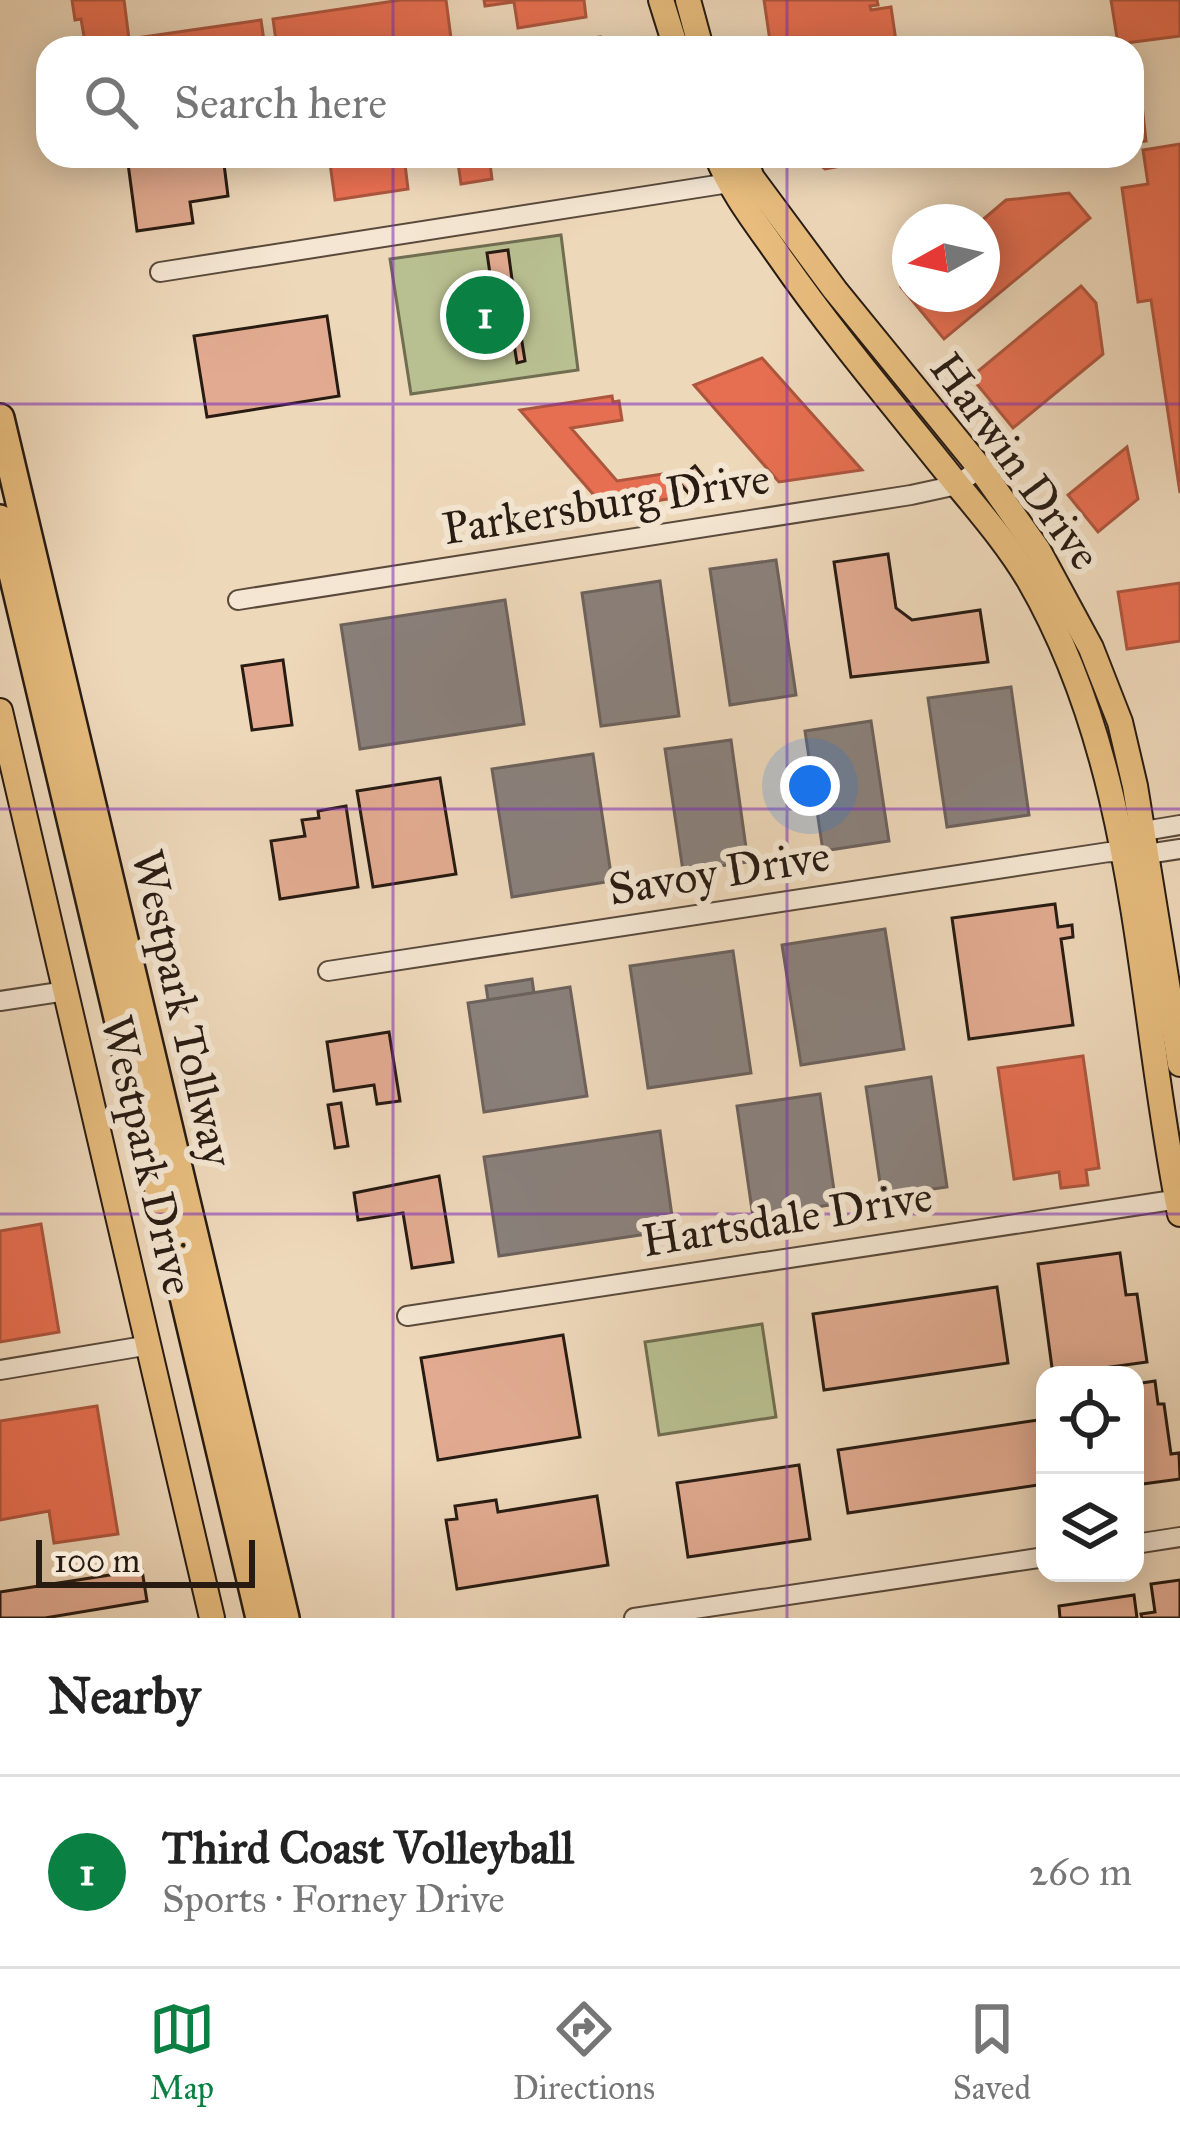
<!DOCTYPE html>
<meta charset="utf-8">
<style>
:root{--surface:#fff;--page:#f6f6f6;--text:#222;--muted:#767676;--line:#e0e0e0;--accent:#0b8043}
body{margin:0;font-family:"IM FELL Great Primer",serif;background:var(--page);color:var(--text)}
.controls{position:absolute;right:36px;bottom:36px;display:grid;overflow:hidden;border-radius:24px;box-shadow:0 6px 30px #0003}
.controls button{width:108px;height:108px;display:grid;place-items:center;padding:0;border:0;border-bottom:3px solid var(--line);background:var(--surface);color:var(--text);font:60px sans-serif}
.compass{position:absolute;left:892px;top:204px;width:108px;height:108px;border-radius:50%;background:var(--surface);box-shadow:0 6px 30px #0003;rotate:262deg}
.scale{position:absolute;left:36px;bottom:30px;width:219px;box-sizing:border-box;padding-left:12px;border:6px solid #271b12;border-top:0;font-size:33px;line-height:42px;white-space:nowrap;color:#271b12;-webkit-text-stroke:9px #f4e6d2;paint-order:stroke}
.you{position:absolute;left:810px;top:786px;width:42px;height:42px;margin:-30px;border:9px solid #fff;border-radius:50%;background:#1a73e8;box-shadow:0 0 0 18px #1a73e833}
.badge{display:grid;place-items:center;width:78px;height:78px;border-radius:50%;background:var(--accent);color:#fff;font-size:39px;font-weight:700}
.pin{position:absolute;translate:-50% -50%;border:6px solid #fff;box-shadow:0 3px 12px #0006}
.list{margin:0;padding:0;list-style:none}
h2{display:flex;justify-content:space-between;align-items:center;height:156px;margin:0;padding:0 48px;font-size:51px}
h2 small{font-size:39px;font-weight:400;color:var(--muted)}
.list li{display:grid;grid-template-columns:78px 1fr auto;gap:36px;align-items:center;box-sizing:border-box;height:192px;padding:0 48px;border-top:3px solid var(--line)}
.list b{display:block;font-size:45px;white-space:nowrap}
.list p{margin:0;font-size:39px;white-space:nowrap;color:var(--muted)}
.list em{font-size:39px;font-style:normal;color:var(--muted)}
.icon{flex:none;width:66px;height:66px;fill:none;stroke:currentColor;stroke-width:2;stroke-linecap:round;stroke-linejoin:round}
.map{position:relative;flex:none;width:1180px;height:1618px;overflow:hidden}
.search{position:absolute;background:var(--surface);box-shadow:0 6px 30px #0003;left:36px;right:36px;top:36px;height:132px;display:flex;align-items:center;gap:30px;box-sizing:border-box;padding:0 42px;border-radius:36px;color:var(--muted);font-size:45px}
.sheet{height:348px;background:var(--surface)}
nav{display:flex;justify-content:space-around;align-items:center;box-sizing:border-box;height:168px;border-top:3px solid var(--line);background:var(--surface);font-size:33px;color:var(--muted)}
nav a{display:grid;justify-items:center;gap:6px}
nav .on{color:var(--accent)}
.map>svg:first-child{display:block}
.green{fill:#b8bf90;stroke:#706d51;stroke-width:3}
.shops{fill:#e76f51;stroke:#ad563e;stroke-width:3}
.industry{fill:#8a817c;stroke:#6c625c;stroke-width:3}
.building{fill:#e2ab91;stroke:#271b12;stroke-width:3}
.lines{fill:none;stroke-linecap:round;stroke-linejoin:round}
.minor-casing{stroke:#594a3c;stroke-width:22}
.major-casing{stroke:#271b12;stroke-width:28}
.highway-casing{stroke:#271b12;stroke-width:32}
.minor{stroke:#f4e6d2;stroke-width:18}
.major{stroke:#e7bc7d;stroke-width:24}
.highway{stroke:#e7bc7d;stroke-width:27}
.grid{fill:none;stroke:#7b2cbf;stroke-width:3;stroke-opacity:0.55}
.labels{text-anchor:middle;dominant-baseline:central;stroke-width:12;stroke-linejoin:round;paint-order:stroke}
.street-label{font-size:45px;fill:#271b12;stroke:#f4e6d2}
</style>
<div class="map">
<svg width="1180" height="1618" viewBox="0 0 1180 1618">
<rect width="100%" height="100%" fill="#eed8ba"/>
<filter id="stains"><feTurbulence type="fractalNoise" baseFrequency=".00167" numOctaves="4"/><feColorMatrix values="0 0 0 0 .2 0 0 0 0 .09 0 0 0 0 .02 0 0 0 .5 -.17"/></filter>
<radialGradient id="worn" r=".72"><stop offset=".6" stop-color="#630" stop-opacity="0"/><stop offset="1" stop-color="#630" stop-opacity=".3"/></radialGradient>
<g class="green">
<path d="M561 235 578 370 411 394 390 259Z"/>
<path d="M762 1324 776 1417 659 1435 645 1342Z"/>
</g>
<g class="shops">
<path d="M72 0H124L129 39 261 20 265 48H86L81 19 75 20Z"/>
<path d="M401 0H446L451 38 384 48H277L273 19Z"/>
<path d="M484 0H584L586 17 518 28 514 2 485 6Z"/>
<path d="M764 0H877L878 5 870 6 871 10 891 7 897 48H771Z"/>
<path d="M1111 0H1180V36L1118 44Z"/>
<path d="M600 37 601 48H529Z"/>
<path d="M1140 87 1146 141 1132 143V89Z"/>
<path d="M1180 144V493L1151 300 1138 302 1122 188 1148 184 1143 150Z"/>
<path d="M329 156H404L408 189 335 200Z"/>
<path d="M457 156H489L492 179 461 184Z"/>
<path d="M808 156H896L825 169Z"/>
<path d="M1069 193 1090 218 944 339 901 287 910 280V294H982L980 222 1006 200Z"/>
<path d="M1081 286 1096 303 1103 354 1013 428 971 377Z"/>
<path d="M762 358 862 470 779 482 694 385Z"/>
<path d="M612 396 613 402 619 401 622 420 571 428 617 481 676 472 680 497 606 509 520 410Z"/>
<path d="M1127 447 1138 499 1098 532 1068 495Z"/>
<path d="M1180 583V641L1127 649 1118 592Z"/>
<path d="M1083 1056 1099 1168 1086 1170 1088 1185 1061 1188 1059 1172 1014 1179 998 1068Z"/>
<path d="M41 1224 59 1332 0 1342V1231Z"/>
<path d="M97 1406 118 1534 54 1543 49 1511 0 1520V1421Z"/>
</g>
<g class="industry">
<path d="M776 560 796 695 730 705 710 569Z"/>
<path d="M660 581 679 716 601 726 582 593Z"/>
<path d="M505 600 524 724 360 749 341 625Z"/>
<path d="M1011 687 1029 815 947 827 928 698Z"/>
<path d="M871 721 889 841 823 851 805 731Z"/>
<path d="M731 740 748 862 683 871 665 749Z"/>
<path d="M593 754 612 881 512 897 492 769Z"/>
<path d="M885 929 904 1049 801 1065 782 945Z"/>
<path d="M733 951 751 1073 648 1088 630 966Z"/>
<path d="M532 979 534 993 488 1000 486 986Z"/>
<path d="M570 987 587 1096 484 1112 468 1003Z"/>
<path d="M931 1077 947 1187 882 1196 866 1087Z"/>
<path d="M820 1094 836 1204 753 1217 737 1106Z"/>
<path d="M660 1131 674 1230 499 1256 484 1157Z"/>
</g>
<g class="building">
<path d="M127 156H223L228 196 190 202 193 223 137 231Z"/>
<path d="M508 250 515 301 495 309 487 253Z"/>
<path d="M516 304 525 361 517 363 508 306Z"/>
<path d="M327 316 339 396 207 417 194 336Z"/>
<path d="M695 466 707 481 691 496 678 481Z"/>
<path d="M888 554 896 608 912 620 980 610 988 662 851 677 834 562Z"/>
<path d="M283 660 292 725 252 730 242 666Z"/>
<path d="M440 778 456 874 373 887 357 791Z"/>
<path d="M346 806 358 887 280 899 271 841 305 836 302 820 319 818 318 811Z"/>
<path d="M1055 904 1058 927 1072 925 1073 937 1061 939 1073 1025 969 1039 952 918Z"/>
<path d="M389 1032 400 1101 377 1104 374 1085 334 1091 327 1042Z"/>
<path d="M341 1103 348 1146 335 1148 328 1105Z"/>
<path d="M439 1176 453 1262 412 1268 403 1213 358 1220 354 1193Z"/>
<path d="M1120 1253 1126 1295 1137 1294 1147 1362 1053 1375 1038 1264Z"/>
<path d="M997 1287 1008 1363 824 1390 813 1314Z"/>
<path d="M563 1335 580 1437 438 1460 421 1358Z"/>
<path d="M1155 1381 1158 1404H1164L1171 1454 1179 1453 1180 1479 1135 1485V1384Z"/>
<path d="M1045 1419V1484L848 1513 838 1450Z"/>
<path d="M799 1465 810 1539 688 1557 677 1483Z"/>
<path d="M597 1496 608 1565 457 1589 446 1520 457 1519 455 1506 496 1500 498 1512Z"/>
<path d="M142 1570 147 1601 45 1618H0V1592Z"/>
<path d="M1180 1580V1618H1142L1141 1614 1155 1612 1151 1584Z"/>
<path d="M1134 1595 1137 1618H1060L1059 1606Z"/>
</g>
<g class="lines">
<defs>
<g id="minor">
<path d="M160 272 742 181"/>
<path d="M238 600 911 495 957 485 980 468"/>
<path d="M1135 839 1144 831 1180 825"/>
<path d="M328 971 1109 852 1147 854 1180 849"/>
<path d="M0 1001 66 991"/>
<path d="M407 1316 1180 1199"/>
<path d="M0 1370 150 1345"/>
<path d="M1135 1544 1180 1537"/>
<path d="M634 1618 1045 1557"/>
</g>
<g id="major">
<path d="M661 0 676 48"/>
<path d="M688 0 701 48"/>
<path d="M717 156C732 193 756 223 779 256 831 331 890 401 947 472 976 508 1005 540 1029 580 1140 772 1137 1002 1180 1214"/>
<path d="M743 156 752 178 835 290 980 468 1038 550 1091 648 1120 722 1135 786 1180 1064"/>
<path d="M0 711 212 1618"/>
</g>
<g id="highway">
<path d="M0 418 285 1618"/>
<path d="M0 519 260 1618"/>
</g>
</defs>
<use href="#minor" class="minor-casing"/>
<use href="#major" class="major-casing"/>
<use href="#highway" class="highway-casing"/>
<use href="#minor" class="minor"/>
<use href="#major" class="major"/>
<use href="#highway" class="highway"/>
</g>
<path class="grid" d="M393 0V48M787 0V48M393 156V1618M787 156V1618M0 404H1180M0 809H1180M0 1214H1180"/>
<g class="labels">
<g class="street-label">
<text transform="translate(1016 461) rotate(54)">Harwin Drive</text>
<text transform="translate(606 503) rotate(-9)">Parkersburg Drive</text>
<text transform="translate(719 872) rotate(-9)">Savoy Drive</text>
<text transform="translate(183 1008) rotate(77)">Westpark Tollway</text>
<text transform="translate(148 1155) rotate(77)">Westpark Drive</text>
<text transform="translate(787 1218) rotate(-9)">Hartsdale Drive</text>
</g>
</g>
<rect width="100%" height="100%" filter="url(#stains)"/>
<rect width="100%" height="100%" fill="url(#worn)"/>
</svg>
<div class="controls">
<button><svg class="icon" aria-label="locate" viewBox="0 0 24 24"><circle cx="12" cy="12" r="6"/><path d="M12 2v4M12 18v4M2 12h4M18 12h4"/></svg></button>
<button><svg class="icon" aria-label="layers" viewBox="0 0 24 24"><path d="M12 4l9 5-9 5-9-5zM3 14l9 5 9-5"/></svg></button>
</div>
<svg class="compass" viewBox="-18 -18 36 36"><path d="M0-13l5 13h-10z" fill="#e53935"/><path d="M0 13l5-13h-10z" fill="#767676"/></svg>
<div class="scale">100 m</div>
<div class="you"></div>
<div class="pin badge" style="left:485px;top:315px">1</div>
<div class="search"><svg class="icon" aria-label="search" viewBox="0 0 24 24"><circle cx="10" cy="10" r="6"/><path d="M15 15l6 6"/></svg>Search here</div>
</div>
<section class="sheet">
<h2>Nearby<small></small></h2>
<ul class="list">
<li><span class="badge">1</span><div><b>Third Coast Volleyball</b><p>Sports · Forney Drive</p></div><em>260 m</em></li>
</ul>
</section>
<nav>
<a class="on"><svg class="icon" aria-label="map" viewBox="0 0 24 24"><path d="M3 6l6-2 6 2 6-2v14l-6 2-6-2-6 2zM9 4v14M15 6v14"/></svg>Map</a>
<a><svg class="icon" aria-label="directions" viewBox="0 0 24 24"><path d="M12 3l9 9-9 9-9-9zM9 14v-3h6M13 9l2 2-2 2"/></svg>Directions</a>
<a><svg class="icon" aria-label="saved" viewBox="0 0 24 24"><path d="M7 4h10v16l-5-4-5 4z"/></svg>Saved</a>
</nav>
